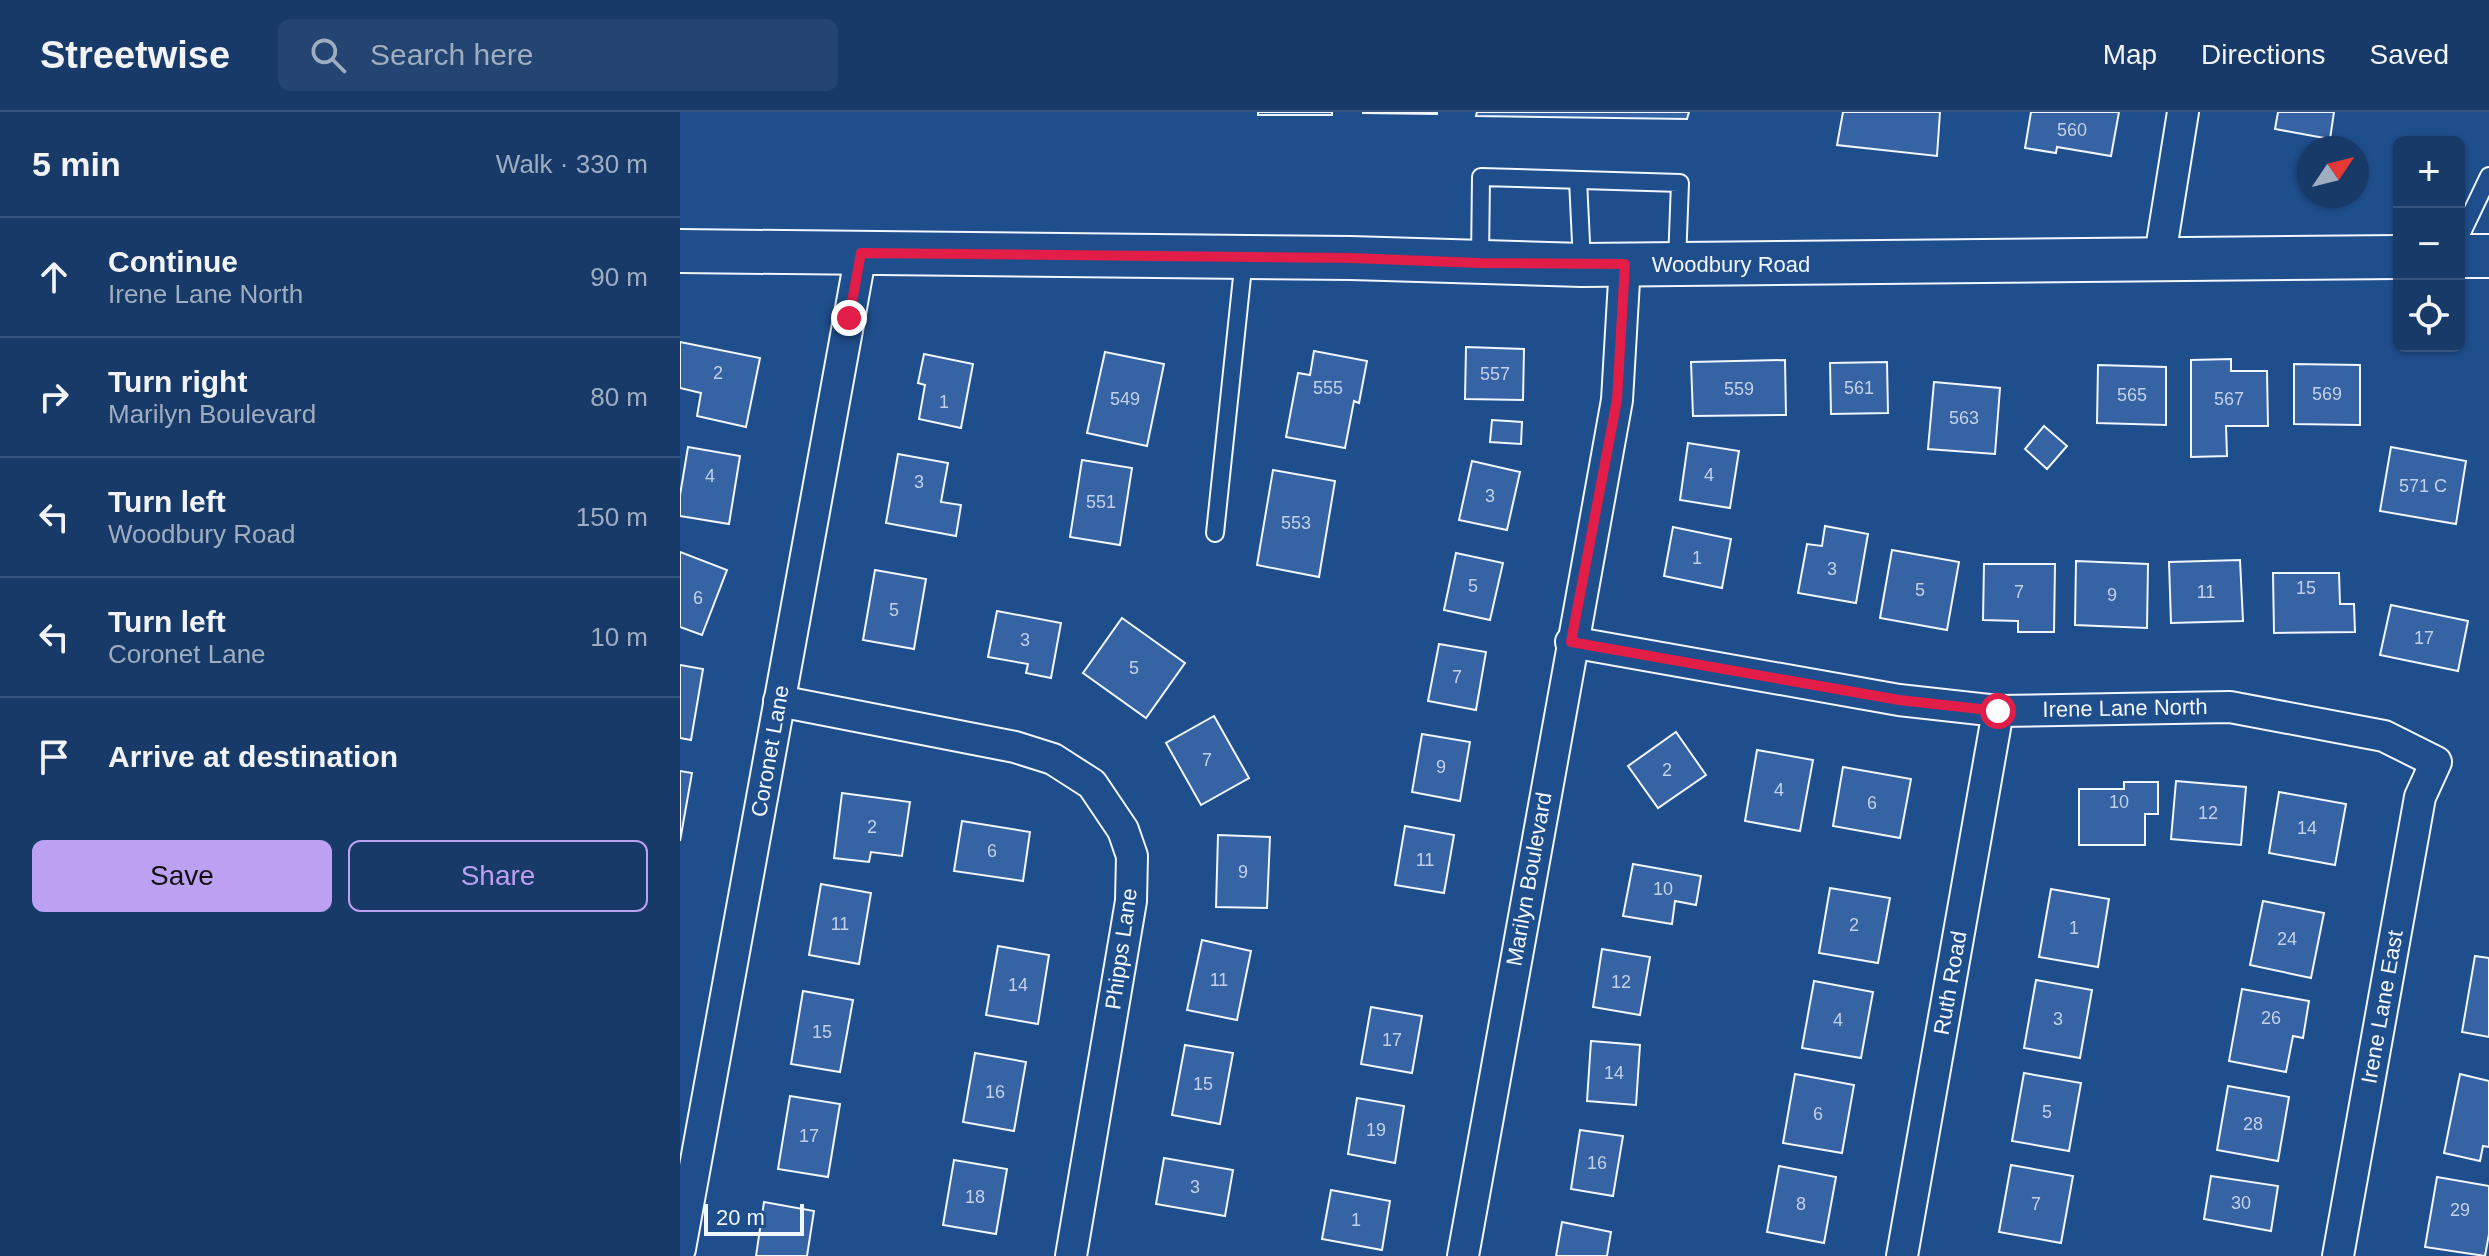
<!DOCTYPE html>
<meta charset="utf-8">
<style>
:root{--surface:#173a69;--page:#244571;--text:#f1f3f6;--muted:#9eadc0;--line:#36547d;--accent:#bca0f2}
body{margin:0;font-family:Arial,sans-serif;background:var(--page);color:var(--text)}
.controls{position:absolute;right:24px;top:24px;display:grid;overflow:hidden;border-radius:12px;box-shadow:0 2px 6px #0004}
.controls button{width:72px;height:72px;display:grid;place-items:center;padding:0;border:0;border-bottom:2px solid var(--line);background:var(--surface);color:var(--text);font:40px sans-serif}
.compass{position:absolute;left:1617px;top:24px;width:72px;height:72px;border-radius:50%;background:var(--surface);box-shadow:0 2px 6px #0004;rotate:55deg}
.scale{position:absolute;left:24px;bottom:20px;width:100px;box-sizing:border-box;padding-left:8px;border:4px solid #f2f6ff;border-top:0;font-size:22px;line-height:28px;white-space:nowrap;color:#f2f6ff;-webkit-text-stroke:6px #1f4e8c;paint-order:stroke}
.stop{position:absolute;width:24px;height:24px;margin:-18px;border:6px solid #e11d48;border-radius:50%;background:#fff}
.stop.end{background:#e11d48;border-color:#fff;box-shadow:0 2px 8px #0008}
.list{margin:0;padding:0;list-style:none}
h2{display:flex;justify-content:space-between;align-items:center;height:104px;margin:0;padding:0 32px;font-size:34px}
h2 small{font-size:26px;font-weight:400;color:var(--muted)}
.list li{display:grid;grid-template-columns:52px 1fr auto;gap:24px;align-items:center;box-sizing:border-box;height:120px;padding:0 32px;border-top:2px solid var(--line)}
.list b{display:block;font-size:30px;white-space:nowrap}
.list p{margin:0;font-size:26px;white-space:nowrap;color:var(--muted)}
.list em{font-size:26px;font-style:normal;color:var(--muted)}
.actions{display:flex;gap:16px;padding:24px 32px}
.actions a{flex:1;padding:18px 0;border:2px solid var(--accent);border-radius:12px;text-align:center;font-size:28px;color:var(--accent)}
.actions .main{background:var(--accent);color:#111}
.icon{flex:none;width:44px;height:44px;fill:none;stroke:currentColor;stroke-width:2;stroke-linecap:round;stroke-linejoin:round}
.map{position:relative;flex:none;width:1809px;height:1144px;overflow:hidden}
header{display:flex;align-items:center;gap:48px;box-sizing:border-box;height:112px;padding:0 40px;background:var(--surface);border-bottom:2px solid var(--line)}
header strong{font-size:38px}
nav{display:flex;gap:44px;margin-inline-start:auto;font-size:28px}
.search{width:560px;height:72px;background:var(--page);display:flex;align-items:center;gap:20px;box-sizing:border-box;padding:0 28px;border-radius:12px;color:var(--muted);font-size:30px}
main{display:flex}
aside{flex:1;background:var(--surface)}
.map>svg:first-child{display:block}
.building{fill:#3563a3;stroke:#f2f6ff;stroke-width:2}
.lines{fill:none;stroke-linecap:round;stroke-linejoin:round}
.service-casing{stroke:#f2f6ff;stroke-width:20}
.minor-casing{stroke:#f2f6ff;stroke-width:34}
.secondary-casing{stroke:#f2f6ff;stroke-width:46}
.service{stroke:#1f4e8c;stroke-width:16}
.minor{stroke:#1f4e8c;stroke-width:30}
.secondary{stroke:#1f4e8c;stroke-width:42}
.route{stroke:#e11d48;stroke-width:10}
.labels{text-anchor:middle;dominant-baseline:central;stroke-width:6;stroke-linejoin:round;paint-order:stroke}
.number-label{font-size:18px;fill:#c3d1e8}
.street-label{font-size:22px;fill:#f2f6ff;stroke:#1f4e8c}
</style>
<header>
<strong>Streetwise</strong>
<div class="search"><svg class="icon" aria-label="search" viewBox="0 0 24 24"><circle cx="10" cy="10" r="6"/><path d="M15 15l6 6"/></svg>Search here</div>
<nav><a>Map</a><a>Directions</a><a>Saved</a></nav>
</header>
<main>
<aside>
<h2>5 min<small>Walk · 330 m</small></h2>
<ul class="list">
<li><svg class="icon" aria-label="ahead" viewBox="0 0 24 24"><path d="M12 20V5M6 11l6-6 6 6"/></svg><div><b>Continue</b><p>Irene Lane North</p></div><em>90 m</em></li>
<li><svg class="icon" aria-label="right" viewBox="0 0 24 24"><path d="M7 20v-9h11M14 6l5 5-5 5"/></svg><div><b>Turn right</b><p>Marilyn Boulevard</p></div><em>80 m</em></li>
<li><svg class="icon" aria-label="left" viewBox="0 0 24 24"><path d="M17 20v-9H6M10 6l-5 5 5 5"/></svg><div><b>Turn left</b><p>Woodbury Road</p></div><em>150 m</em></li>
<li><svg class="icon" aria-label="left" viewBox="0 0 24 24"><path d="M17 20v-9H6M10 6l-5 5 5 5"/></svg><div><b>Turn left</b><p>Coronet Lane</p></div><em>10 m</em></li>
<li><svg class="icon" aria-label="arrive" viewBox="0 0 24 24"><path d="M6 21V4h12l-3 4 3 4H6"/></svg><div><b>Arrive at destination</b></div></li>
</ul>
<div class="actions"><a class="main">Save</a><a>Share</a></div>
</aside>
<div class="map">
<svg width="1809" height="1144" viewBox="0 0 1809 1144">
<rect width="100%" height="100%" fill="#1f4e8c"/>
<g class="building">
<rect x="578" y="0" width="74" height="3"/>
<path d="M683 0H757V2L683 1Z"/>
<path d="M797 0H1009L1007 7 796 4Z"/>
<path d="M1163 0H1260L1257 44 1157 33Z"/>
<path d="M1351 0H1439L1431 44 1377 35 1376 41 1345 36Z"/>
<path d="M1598 0H1654L1650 27 1595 17Z"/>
<path d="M0 230 80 246 66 315 17 304 21 281 0 276Z"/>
<path d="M786 235 844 237 843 288 785 287Z"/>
<path d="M634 239 687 249 679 291 674 289 665 336 606 325 618 261 630 263Z"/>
<path d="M425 240 484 252 467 334 407 321Z"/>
<path d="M244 242 293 252 281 316 239 307 245 273 238 271Z"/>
<path d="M1551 247V259H1587L1588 314H1546L1547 344 1511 345V248Z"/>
<path d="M1105 248 1106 303 1013 304 1011 250Z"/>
<path d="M1207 250 1208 301 1151 302 1150 251Z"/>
<path d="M1614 252 1680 253V313L1614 312Z"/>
<path d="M1418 253 1486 255V313L1417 311Z"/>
<path d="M1254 270 1320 276 1315 342 1248 337Z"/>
<path d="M812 308 842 310 841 332 810 330Z"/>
<path d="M1364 314 1387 334 1367 357 1345 337Z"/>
<path d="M1008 331 1059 339 1050 396 1000 388Z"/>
<path d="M8 335 60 344 49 412 0 404V383Z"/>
<path d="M1711 335 1786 349 1776 412 1700 399Z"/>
<path d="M218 342 268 351 261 390 281 393 276 424 206 411Z"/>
<path d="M402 348 452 356 440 433 390 425Z"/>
<path d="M792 349 840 360 827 418 779 408Z"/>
<path d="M593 358 655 369 639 465 577 453Z"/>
<path d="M1145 414 1188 422 1176 491 1118 481 1127 432 1142 434Z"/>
<path d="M993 415 1051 427 1042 476 984 464Z"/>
<path d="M1212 438 1279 450 1267 518 1200 506Z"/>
<path d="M0 440 47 458 22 523 0 515Z"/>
<path d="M776 441 823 451 810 508 764 498Z"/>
<path d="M1560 448 1563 509 1491 511 1489 450Z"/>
<path d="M1396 449 1468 452 1467 516 1395 513Z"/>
<path d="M1304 452H1375L1374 520H1338V509L1303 508Z"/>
<path d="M195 458 246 467 234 537 183 528Z"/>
<path d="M1593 461H1659L1660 492H1674L1675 520 1594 521Z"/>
<path d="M1711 493 1788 509 1778 559 1700 543Z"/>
<path d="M317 499 381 511 371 566 346 561 348 552 308 545Z"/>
<path d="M442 506 505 551 466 606 403 561Z"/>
<path d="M759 532 806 540 796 598 748 589Z"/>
<path d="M0 553 23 557 11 628 0 626Z"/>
<path d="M534 604 569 666 521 693 486 631Z"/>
<path d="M996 620 1026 663 978 696 948 654Z"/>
<path d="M742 622 790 630 780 689 732 680Z"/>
<path d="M1077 638 1133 648 1120 719 1065 709Z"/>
<path d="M1163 655 1231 667 1220 726 1153 714Z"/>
<path d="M0 659 12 661 0 729Z"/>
<path d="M1496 669 1566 675 1561 733 1491 727Z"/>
<path d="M1444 670H1478V702H1465V733H1399V677H1444Z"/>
<path d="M1599 680 1666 692 1655 753 1589 741Z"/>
<path d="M162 681 230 690 222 744 191 740 189 750 154 746Z"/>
<path d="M282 709 350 720 343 769 274 759Z"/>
<path d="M725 714 774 723 764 781 715 773Z"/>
<path d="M538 723 590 725 587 796 536 795Z"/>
<path d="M953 752 1021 764 1016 793 995 789 992 812 943 804Z"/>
<path d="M141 772 191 781 179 852 129 843Z"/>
<path d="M1150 776 1210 786 1198 851 1139 841Z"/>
<path d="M1371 777 1429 787 1418 855 1359 845Z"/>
<path d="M1583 789 1644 801 1631 866 1570 853Z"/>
<path d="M522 828 571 839 557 908 507 898Z"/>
<path d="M318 834 369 843 358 912 306 903Z"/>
<path d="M922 837 970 845 960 903 913 895Z"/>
<path d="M1795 844 1809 846V925L1782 920Z"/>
<path d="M1356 868 1412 878 1400 946 1344 936Z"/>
<path d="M1134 869 1193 880 1181 946 1122 936Z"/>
<path d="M1562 877 1629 889 1623 926 1613 924 1606 960 1549 949Z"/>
<path d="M123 879 173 888 160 960 111 952Z"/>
<path d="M691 895 742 904 732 961 681 952Z"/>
<path d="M911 929 960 933 956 993 907 989Z"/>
<path d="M505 933 553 941 540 1012 492 1003Z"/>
<path d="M295 941 346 950 334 1019 283 1010Z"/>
<path d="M1344 961 1401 971 1389 1039 1332 1029Z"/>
<path d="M1115 962 1174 973 1162 1041 1103 1031Z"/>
<path d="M1780 962 1809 969V1035L1803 1034 1800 1049 1764 1041Z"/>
<path d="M1548 974 1609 985 1598 1049 1537 1038Z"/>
<path d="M110 984 160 992 148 1065 98 1057Z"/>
<path d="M677 986 724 994 715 1051 668 1042Z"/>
<path d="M900 1018 943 1024 933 1084 891 1077Z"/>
<path d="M484 1046 553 1058 545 1104 476 1092Z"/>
<path d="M274 1048 327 1057 316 1122 263 1113Z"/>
<path d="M1331 1053 1393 1064 1381 1131 1319 1120Z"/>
<path d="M1099 1054 1156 1065 1144 1131 1087 1120Z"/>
<path d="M1531 1064 1598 1074 1591 1119 1524 1107Z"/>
<path d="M1757 1065 1809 1074V1122L1805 1144 1745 1135Z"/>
<path d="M651 1078 710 1089 702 1138 642 1127Z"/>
<path d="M84 1090 134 1099 127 1144H76Z"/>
<path d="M882 1110 931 1120 927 1144H876Z"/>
</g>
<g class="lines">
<defs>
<g id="service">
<path d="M898 68 902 151"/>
<path d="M1779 127 1809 64"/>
<path d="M800 148 801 65 1000 71 997 150"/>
<path d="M535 421 564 146"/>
</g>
<g id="minor">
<path d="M1479 150 1503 0"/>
<path d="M891 530 1219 588 1318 599 1550 595 1704 624 1756 650 1740 685 1658 1144"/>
<path d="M99 589 335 635 373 647 412 672 443 718 452 744 451 789 391 1144"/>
<path d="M0 1137 181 141"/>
<path d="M783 1144 937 288 945 152"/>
<path d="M1222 1144 1318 599"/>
</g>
<g id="secondary">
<path d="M0 139 671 146 902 153 1719 145"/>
<path d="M1779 144H1809"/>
</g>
</defs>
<use href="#service" class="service-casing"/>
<use href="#minor" class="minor-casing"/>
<use href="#secondary" class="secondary-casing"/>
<use href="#service" class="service"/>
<use href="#minor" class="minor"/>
<use href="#secondary" class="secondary"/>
</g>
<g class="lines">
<path class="route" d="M169 206 181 141 671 146 800 151 945 152 937 288 891 530 1219 588 1318 599"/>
</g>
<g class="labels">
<g class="number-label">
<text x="1392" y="18">560</text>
<text x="38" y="261">2</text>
<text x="815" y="262">557</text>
<text x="648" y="276">555</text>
<text x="1179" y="276">561</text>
<text x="1059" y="277">559</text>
<text x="1647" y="282">569</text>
<text x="1452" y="283">565</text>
<text x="445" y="287">549</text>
<text x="1549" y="287">567</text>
<text x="264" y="290">1</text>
<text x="1284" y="306">563</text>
<text x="1029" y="363">4</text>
<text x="30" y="364">4</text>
<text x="239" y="370">3</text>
<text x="1743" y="374">571 C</text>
<text x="810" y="384">3</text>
<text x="421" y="390">551</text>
<text x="616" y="411">553</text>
<text x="1017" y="446">1</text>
<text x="1152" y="457">3</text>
<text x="793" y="474">5</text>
<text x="1626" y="476">15</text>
<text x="1240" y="478">5</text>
<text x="1339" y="480">7</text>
<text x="1526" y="480">11</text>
<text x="1432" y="483">9</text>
<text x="18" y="486">6</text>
<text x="214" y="498">5</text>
<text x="1744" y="526">17</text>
<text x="345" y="528">3</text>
<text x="454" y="556">5</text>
<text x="777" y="565">7</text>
<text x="527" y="648">7</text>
<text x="761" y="655">9</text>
<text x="987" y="658">2</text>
<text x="1099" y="678">4</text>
<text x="1439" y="690">10</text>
<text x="1192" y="691">6</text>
<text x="1528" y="701">12</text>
<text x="192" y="715">2</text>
<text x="1627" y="716">14</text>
<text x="312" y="739">6</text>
<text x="745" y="748">11</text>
<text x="563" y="760">9</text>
<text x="983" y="777">10</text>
<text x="160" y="812">11</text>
<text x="1174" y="813">2</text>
<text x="1394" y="816">1</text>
<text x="1607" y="827">24</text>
<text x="539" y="868">11</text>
<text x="941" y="870">12</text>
<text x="338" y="873">14</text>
<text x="1591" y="906">26</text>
<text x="1378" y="907">3</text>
<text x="1158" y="908">4</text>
<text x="142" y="920">15</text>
<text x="712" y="928">17</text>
<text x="934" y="961">14</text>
<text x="523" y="972">15</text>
<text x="315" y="980">16</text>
<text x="1367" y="1000">5</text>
<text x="1138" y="1002">6</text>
<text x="1573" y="1012">28</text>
<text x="696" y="1018">19</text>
<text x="129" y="1024">17</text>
<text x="917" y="1051">16</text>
<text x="515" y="1075">3</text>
<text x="295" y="1085">18</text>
<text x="1561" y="1091">30</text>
<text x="1121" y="1092">8</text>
<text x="1356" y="1092">7</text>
<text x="1780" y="1098">29</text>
<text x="676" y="1108">1</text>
</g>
<g class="street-label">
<text x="1051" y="152">Woodbury Road</text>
<text transform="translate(1445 596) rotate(-1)">Irene Lane North</text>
<text transform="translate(90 639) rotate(-80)">Coronet Lane</text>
<text transform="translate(849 767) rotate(-80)">Marilyn Boulevard</text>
<text transform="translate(441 837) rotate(-82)">Phipps Lane</text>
<text transform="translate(1270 871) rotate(-80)">Ruth Road</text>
<text transform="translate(1702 895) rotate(-80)">Irene Lane East</text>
</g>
</g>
</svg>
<div class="controls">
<button>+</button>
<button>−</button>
<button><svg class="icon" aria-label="locate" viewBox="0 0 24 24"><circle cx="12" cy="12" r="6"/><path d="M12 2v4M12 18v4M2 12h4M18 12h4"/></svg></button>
</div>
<svg class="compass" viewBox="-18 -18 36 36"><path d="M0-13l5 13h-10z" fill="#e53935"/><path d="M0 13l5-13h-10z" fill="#9eadc0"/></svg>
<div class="scale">20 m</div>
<div class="stop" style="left:1318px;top:599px"></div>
<div class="stop end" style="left:169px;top:206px"></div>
</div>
</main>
